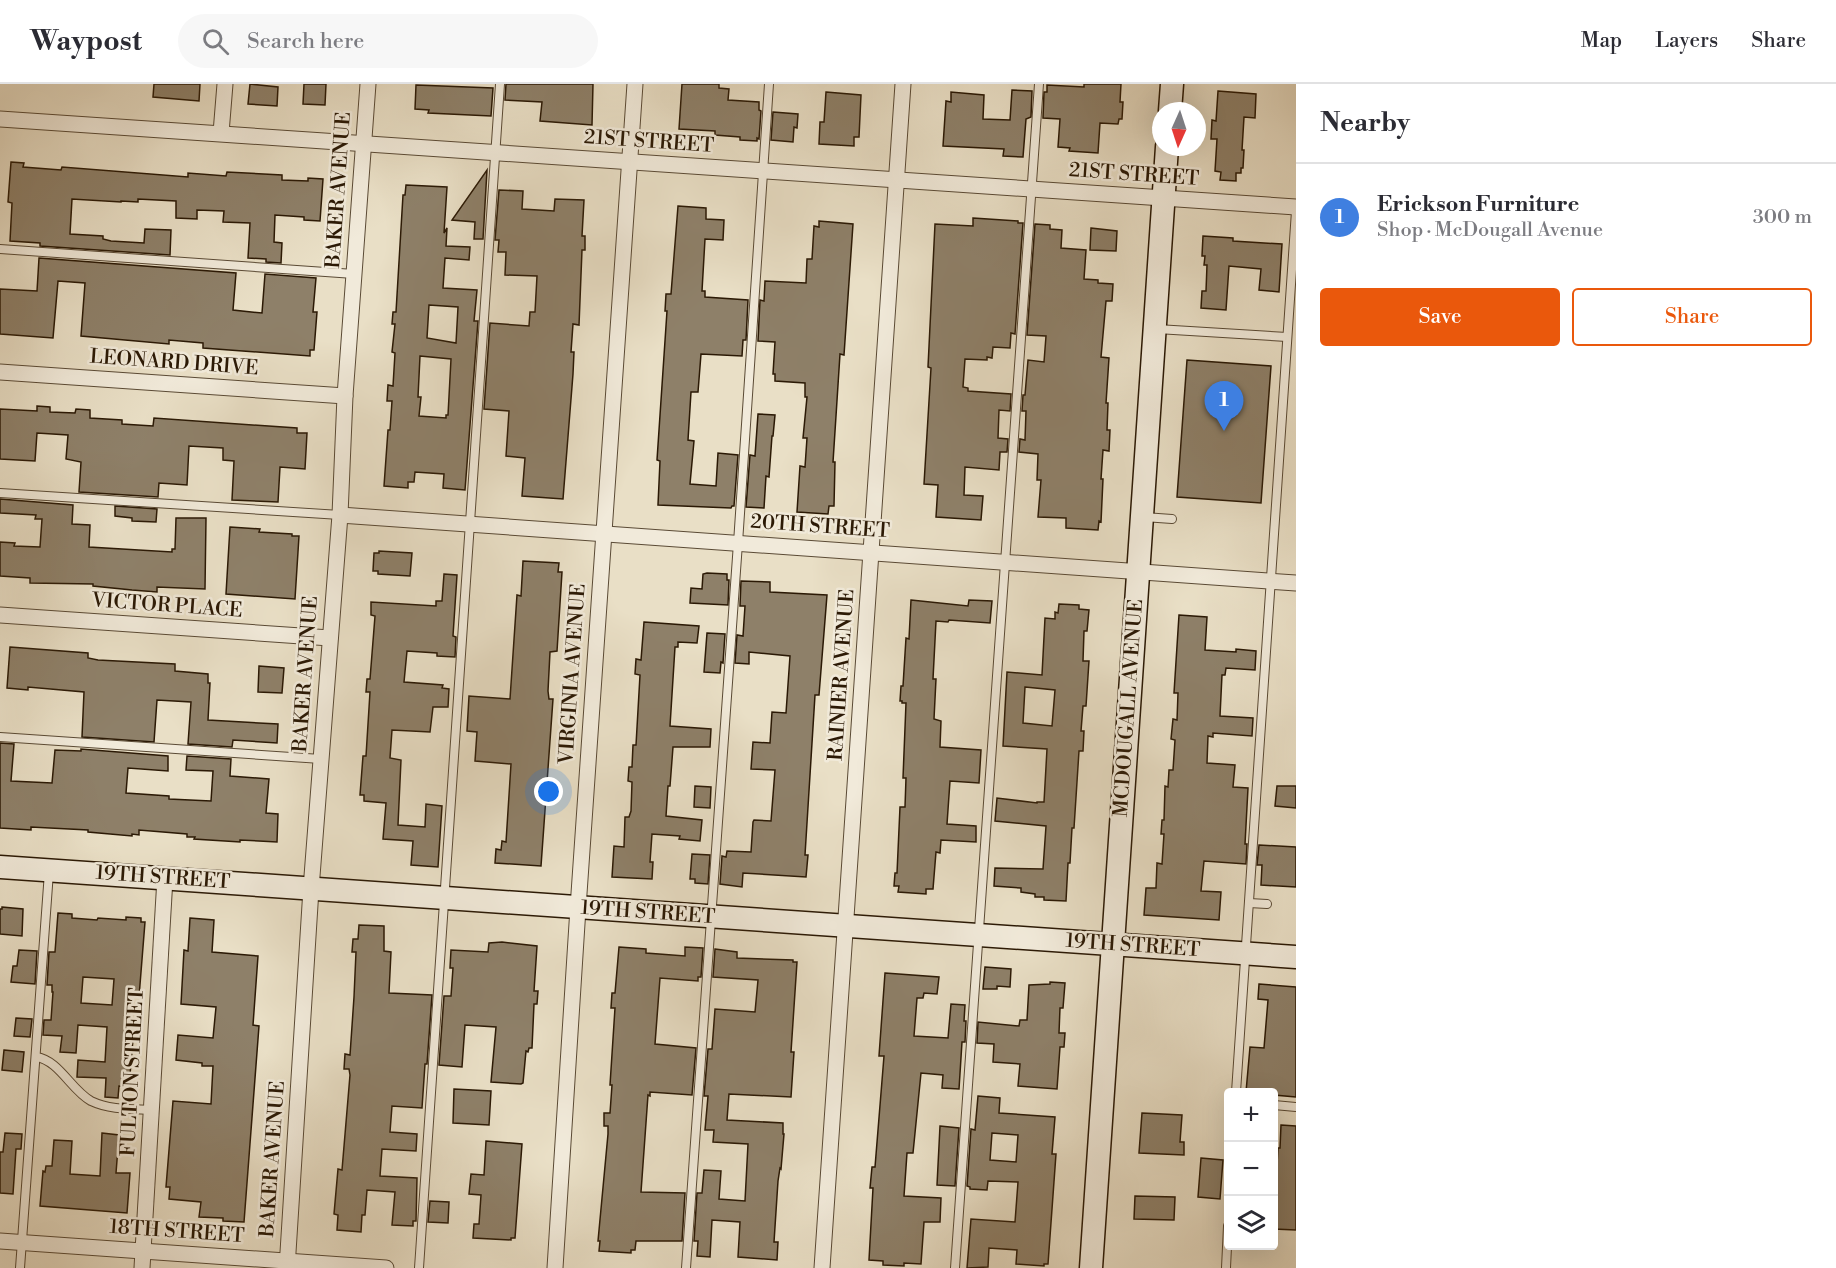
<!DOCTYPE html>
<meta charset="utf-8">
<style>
:root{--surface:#fff;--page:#f7f7f7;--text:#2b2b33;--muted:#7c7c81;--line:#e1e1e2;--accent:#ea580c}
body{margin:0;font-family:"Libre Bodoni",serif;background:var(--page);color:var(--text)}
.controls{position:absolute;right:18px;bottom:18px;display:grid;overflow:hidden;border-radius:6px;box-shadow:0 6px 24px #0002}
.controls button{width:54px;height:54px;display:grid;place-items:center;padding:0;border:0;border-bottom:2px solid var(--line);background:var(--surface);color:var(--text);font:30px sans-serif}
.compass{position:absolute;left:1152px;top:18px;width:54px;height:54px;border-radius:50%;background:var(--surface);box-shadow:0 6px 24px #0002;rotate:183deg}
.you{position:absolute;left:549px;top:708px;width:21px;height:21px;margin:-15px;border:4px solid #fff;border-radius:50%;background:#1a73e8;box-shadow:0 0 0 9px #1a73e833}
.badge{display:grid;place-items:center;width:39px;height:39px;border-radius:50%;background:var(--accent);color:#fff;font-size:20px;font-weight:700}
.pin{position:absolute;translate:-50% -50px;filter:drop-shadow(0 2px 3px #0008)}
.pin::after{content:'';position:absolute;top:32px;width:21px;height:18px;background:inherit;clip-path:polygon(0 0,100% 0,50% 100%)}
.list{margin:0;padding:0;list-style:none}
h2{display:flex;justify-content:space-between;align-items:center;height:78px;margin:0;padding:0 24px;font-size:26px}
h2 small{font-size:20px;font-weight:400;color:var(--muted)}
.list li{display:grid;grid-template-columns:39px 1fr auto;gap:18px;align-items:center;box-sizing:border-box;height:108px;padding:0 24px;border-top:2px solid var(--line)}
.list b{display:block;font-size:22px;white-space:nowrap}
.list p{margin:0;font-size:20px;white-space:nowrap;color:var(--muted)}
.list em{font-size:20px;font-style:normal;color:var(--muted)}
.actions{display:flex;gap:12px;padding:18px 24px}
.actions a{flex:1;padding:14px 0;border:2px solid var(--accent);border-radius:6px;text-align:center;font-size:21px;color:var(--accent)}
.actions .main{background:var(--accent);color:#fff}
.icon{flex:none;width:33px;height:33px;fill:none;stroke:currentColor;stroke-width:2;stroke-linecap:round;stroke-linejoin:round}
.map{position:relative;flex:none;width:1296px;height:1184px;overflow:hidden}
header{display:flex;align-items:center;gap:36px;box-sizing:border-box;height:84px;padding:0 30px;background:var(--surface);border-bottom:2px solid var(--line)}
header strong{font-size:28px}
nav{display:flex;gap:33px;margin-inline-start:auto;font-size:21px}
.search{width:420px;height:54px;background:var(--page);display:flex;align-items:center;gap:15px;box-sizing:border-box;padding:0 21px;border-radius:33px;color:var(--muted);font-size:22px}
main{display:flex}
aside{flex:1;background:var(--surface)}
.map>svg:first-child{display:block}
.building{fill:#8e8069;stroke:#2b1905;stroke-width:1.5;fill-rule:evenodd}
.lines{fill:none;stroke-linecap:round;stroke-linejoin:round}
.lane-casing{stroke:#5a4a35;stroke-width:10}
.street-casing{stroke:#5a4a35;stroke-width:17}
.secondary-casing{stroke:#2b1905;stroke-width:25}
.lane{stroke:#f1eada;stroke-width:8}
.street{stroke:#f1eada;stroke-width:15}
.secondary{stroke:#f1eada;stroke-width:22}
.labels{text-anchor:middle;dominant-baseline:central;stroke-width:5;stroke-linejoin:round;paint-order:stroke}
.street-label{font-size:20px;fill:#2b1905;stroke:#f1eada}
</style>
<header>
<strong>Waypost</strong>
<div class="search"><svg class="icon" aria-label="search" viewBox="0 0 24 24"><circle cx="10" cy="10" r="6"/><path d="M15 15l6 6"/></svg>Search here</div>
<nav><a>Map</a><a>Layers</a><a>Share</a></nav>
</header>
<main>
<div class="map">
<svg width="1296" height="1184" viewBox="0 0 1296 1184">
<rect width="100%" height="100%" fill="#e9dfc6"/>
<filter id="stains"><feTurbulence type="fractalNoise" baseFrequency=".00333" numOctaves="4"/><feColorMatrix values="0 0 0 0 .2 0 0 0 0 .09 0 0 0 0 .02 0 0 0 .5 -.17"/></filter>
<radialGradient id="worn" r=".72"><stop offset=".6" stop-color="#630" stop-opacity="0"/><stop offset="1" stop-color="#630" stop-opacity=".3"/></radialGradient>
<g class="building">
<path d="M154 0H200L199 17 153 13Z"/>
<path d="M250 0 278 3 277 22 248 20Z"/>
<path d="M304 0H326L325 21 303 20Z"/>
<path d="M506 0H593L592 41 540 37 542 18 505 16Z"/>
<path d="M682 0H719V4L729 5 728 16 759 18V26L761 27 759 55 757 54V57L740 56V53L715 51V47L679 45Z"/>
<path d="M1084 0H1121L1120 18H1123L1122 35H1119L1118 40 1100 39 1098 69 1069 67 1070 64 1058 63 1060 35 1043 34 1044 8H1047V1L1084 3Z"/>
<path d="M416 1 493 4 491 32 428 29 429 26 415 25Z"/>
<path d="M1012 6 1032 7 1031 33 1026 35 1023 73 1003 72 1004 65 943 62 946 17 951 18V8L984 11 983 35 1010 36Z"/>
<path d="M1218 7 1256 10 1255 34 1244 33 1242 66H1244L1243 84H1241V89H1236V97L1220 96 1221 88 1215 87 1217 55H1211L1212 36 1216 37Z"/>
<path d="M826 8 861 11 859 53H854V62L819 60 820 38H824Z"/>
<path d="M773 28 798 30 797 44 794 43 793 58 771 56Z"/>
<path d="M11 78 24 79 23 83 61 86 62 83 188 93V89L226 92 227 88 282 91V96L308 97V94L323 95 320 137 304 136V133L275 131 274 158 282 159 281 179 266 178V175L248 174 250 139 223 138 224 127 197 126V135L176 134V117L138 115V118L121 117V118L72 115 70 150 103 152V155L111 157 144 159 145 145 171 146 170 171 40 162V159L10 157 12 119 8 118Z"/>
<path d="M487 86 483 155H474L475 138 452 136Z"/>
<path d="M406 101 447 103 444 149 447 144 446 162 470 163 469 176 445 174 443 204 477 206 474 237H478L465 406 443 404 444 390 415 388 414 398H408V404L384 402 388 346H390L392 317H387L388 301 393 302 395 269 392 268 395 240H392L393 228H396L403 111H405ZM429 221 458 223 456 259 427 254ZM420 272 451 275 448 331H446V334L419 332 421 313H418Z"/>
<path d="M499 106 523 107 522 125 554 127 555 115 584 116 582 152H585V166H582L579 241 573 240 571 268H574L573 290 563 415 522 412 525 374 506 372 509 327 484 325 490 239 529 242 530 228H535L537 192 505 191 506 168H498L499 156H495Z"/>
<path d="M678 122 706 124V135L724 136 723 156 705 155 702 207H705V213L748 216 746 256H743L742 272 701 270 698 308H691L688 356 694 357 690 400 716 402 718 369 738 371 734 422H732L731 424 658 421 660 377 657 376 667 227H665L666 210H671Z"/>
<path d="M973 134 1018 137V139H1023L1015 250 1011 249 1010 264 993 263 992 274 987 273V276L965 275 963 303 968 304V307L1011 310 1010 327 999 326 998 354 1008 355 1007 368H1000L999 386 965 383 964 411 983 412 981 436 936 433 938 401 924 400 931 284 928 283 935 140 973 142Z"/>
<path d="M819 137 853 140 844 271 840 270 836 332 833 378H835L834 422H829L828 430 797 428 800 382 805 383 807 354H803L807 313H805V299L775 297V290H773L775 258 758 257 760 216 764 217 765 197 806 199 807 175H812L814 142 819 143Z"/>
<path d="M1035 140 1050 141V145L1062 146 1061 164 1086 166 1084 195 1098 196V199L1113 200 1112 217H1106L1101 273 1109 274 1106 319H1108L1107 346H1110L1109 367 1103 366 1101 395H1103L1101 438 1099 437 1098 446 1066 444V434L1038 433 1041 396H1037L1038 370 1019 368 1020 355 1025 356 1026 327H1022L1023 311H1025L1028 276 1044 278 1046 252 1027 251Z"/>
<path d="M1091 144 1117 147 1116 167 1090 166Z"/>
<path d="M1203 152 1233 154V157L1282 160 1279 208 1259 206 1261 185 1229 182 1226 226 1201 224 1202 207H1206L1207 181H1204L1205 172H1202Z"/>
<path d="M39 174 236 189 233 226 262 229 265 190 316 194 313 228H317L314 266H310V272L203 264V259L169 256V260L81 252 85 199 58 197 53 254 0 250V205L37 207Z"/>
<path d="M1187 276 1271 282 1261 419 1177 413Z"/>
<path d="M37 322 50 323V328L75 329 76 325 90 326V334L122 336V340L153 342 154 334 297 344V349H307L305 385 280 383 278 418 232 416 234 377 223 376V364L189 362 187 401 159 399 158 413 79 408 81 378 66 375 68 351 37 349 35 377 0 375V325L37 327Z"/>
<path d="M758 330 775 331 773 352H772L769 393 766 392 764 424 746 423 750 371 755 372Z"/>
<path d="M0 415 73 421 72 440 90 441 89 463 172 468V465H175L176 434H206L205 505 157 503V508L132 506 93 502V500L30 499V494L0 492V458L15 459 14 462 40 463 42 435H35L36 431 0 429Z"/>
<path d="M115 422 157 425 156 438 132 437V434L115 432Z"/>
<path d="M230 443 260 445 259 448 292 450V452H299L295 515 226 510Z"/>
<path d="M379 467 412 469 410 492 378 490V487H373L374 469H379Z"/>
<path d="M523 477 559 479 558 488H562L557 567 550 568 548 607 549 615H553L541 782 495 779 496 765 501 766 502 757 506 758 511 680 475 677 477 648 467 647 469 612 510 615 517 511 521 512Z"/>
<path d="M707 489 727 490V496H729L728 521 690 519 691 504 702 505 703 490Z"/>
<path d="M444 490 457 491 453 552 456 553 455 573 437 572V569L407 567 404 598 443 601 442 604 449 605 448 623H433L430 648 392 646 390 674 401 676 398 741 425 743 426 720 442 722 438 783 411 781 413 757 383 755 386 719 364 717V711H360L363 672H366L370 608H366L367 595H370L375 532 371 531V518L436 522V517H442Z"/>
<path d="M741 497 770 498V508L827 511 819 611H815L805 771H808L806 793 743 789 742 803 720 800 722 772 726 773 727 767 751 768 753 738 754 736 771 737 775 686 751 685 753 658 770 659 772 628 786 629 790 572 749 568V580L735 579 737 551 743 552 745 522H740Z"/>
<path d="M911 516 968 522 969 516 992 517 990 539 949 536 948 538 936 537 933 595H936L934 635 941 637 940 663 981 666 979 699 950 697 947 740 976 742V758L941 756 940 769 936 768 933 805H926V810L898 808 899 802H894L895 789H897L900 723H905L906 694H903L906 619H902V617H900L901 602H903L906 554 909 555Z"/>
<path d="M1059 520 1079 521V525L1089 526 1087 547H1084L1083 577H1089L1086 622H1083L1081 647H1084L1083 667H1079L1074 744H1072L1070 779H1068L1066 817 1044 816V813H1035V810L1021 808V804L994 802 995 784 1043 785 1046 742 995 737 997 714 1037 719V718H1044L1047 665 1003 662 1007 588 1042 591 1045 534 1055 535V528L1058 529ZM1025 603 1055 606 1052 642 1023 639Z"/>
<path d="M1179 531 1207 533 1205 566 1236 568V565L1256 567 1255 586 1226 584 1225 591H1222L1220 632 1253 634 1252 652 1213 649V653L1208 652 1207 679 1235 681 1233 703 1248 704 1245 760H1247L1246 780 1204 777 1201 807 1221 808 1219 836 1144 831 1146 804H1156L1157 779 1162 780 1164 750H1161L1162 736H1164L1165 702 1168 703 1169 686H1173L1175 656 1171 655 1173 635 1177 636 1178 609H1174Z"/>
<path d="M644 538 699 542 697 559 678 558V563H675L670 642 711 645 710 663H673L670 702H668L666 732 702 736 700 757 679 755 680 752 652 750 650 778H653L652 795 612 793 614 762 624 763 625 733H629L631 727 632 698 628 697 629 683H632L633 661H636L640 591 635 590 636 575 641 576Z"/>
<path d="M707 549 725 550 723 579 721 578 720 589 704 588Z"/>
<path d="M10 563 88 569V574L98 576 175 580V587L208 590V599H210L208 636 278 640 277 659 233 656 232 663 188 660 191 618 157 616 154 658 82 653 84 608 28 603V606L7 604Z"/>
<path d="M259 582 284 584 282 609 258 608Z"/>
<path d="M0 659 14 660 11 697 52 699 55 666 81 667V665L168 672V687L128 684 126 709 169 712V715L211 717 213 687 186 686 187 672 231 675 230 692 269 695 266 729 278 730 277 758 240 756V758L194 755 195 753H187V750L139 746V751L132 750V752L88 748V746L31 743V746L0 744Z"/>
<path d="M695 702 711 703 710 724 694 723Z"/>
<path d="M1277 702H1296V724L1275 722Z"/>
<path d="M1259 761 1296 763V803L1261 801 1262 781H1257Z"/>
<path d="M692 770 710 771 708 800 695 799V795H690Z"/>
<path d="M2 823 23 825 22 852 0 850V825H2Z"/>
<path d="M58 829 72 830V834L97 836 98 834 126 836V833L141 834V838H145L139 913 127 912 125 955H133L129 1003 119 1002 118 1014 105 1013 106 994 77 993 78 976 105 978 107 943 78 941 76 969 60 968 62 952 43 951 44 936H51L53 908H52V901H47L49 868H55ZM83 893 114 895 112 921 81 919Z"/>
<path d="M190 834 214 836 212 868 258 872 253 941 259 942 244 1138 223 1137V1134L199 1133 201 1118 169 1115 170 1103H166L173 1017 211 1020 213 982H202V979L176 976 178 951 213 954 216 923 181 920 184 866 188 867Z"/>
<path d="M359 841 384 842V867L391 868 389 909 432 911 427 980H425L422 1024 392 1022 390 1048 417 1050 416 1067 382 1065 380 1092 417 1094 416 1137H413V1142L392 1141 395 1108 367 1106 365 1131H362L361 1148 337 1146 338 1131 334 1130 338 1085 342 1086 350 991 349 985H344L345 970 350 971 354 913 356 868H352L353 855H358Z"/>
<path d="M502 858 537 862 534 907H538L537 920H534L532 964H529L528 968 526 967 523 999 521 1000 491 998 496 943 465 941 462 983 439 981 444 912H451L453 884H450L451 866 488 868 489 859Z"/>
<path d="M619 863 646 865V869L685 872V863L703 864 701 893H698V897L660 894 655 960 696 964 692 1011 650 1008V1012L648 1011 641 1108 685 1109 682 1157H636L635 1166H631V1169L599 1167 600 1157H598L608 1050V1042H604V1029H610L612 1001H610L615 924H611L612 909H615Z"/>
<path d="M715 865 737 868V874L793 876V878H797L791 968H794L791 1013 729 1010 727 1036 783 1039V1050H784L781 1085 780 1084 778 1097 774 1158H778L777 1176 738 1173 740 1138 712 1136 710 1173 697 1172 698 1157H694L697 1109H702L704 1086 721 1087 719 1115 745 1117 748 1060 713 1058 714 1046H705L708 1012H704L708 965H712L715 925 755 928 758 896 713 893Z"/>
<path d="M19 866 37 867 35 900 11 898 13 882H17Z"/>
<path d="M985 883 1011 885 1010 903 997 902V905H983Z"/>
<path d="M885 889 939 893 937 910 924 909 923 914H917L914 952 948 954 951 920 965 921 964 937H966L965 958H962L959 1005 942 1004 943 991 921 989 913 1069H907L904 1112 941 1114 940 1138H924L921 1180 904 1179V1182L883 1181V1177L869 1176 873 1104H870L872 1083H875L884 972H879Z"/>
<path d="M1050 898 1065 899 1063 924H1060L1059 949H1065L1064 963H1060L1057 1005 1018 1002 1020 980 993 978 994 960 977 959 978 938 1019 942 1020 936H1027L1029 901 1050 900Z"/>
<path d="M1259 900 1296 903V1013L1274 1011V1008H1246L1250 963 1264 964 1268 916 1258 915Z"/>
<path d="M16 934 32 935 30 953 14 952Z"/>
<path d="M4 966 24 968 22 988 2 986Z"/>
<path d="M454 1005 491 1007 489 1041 453 1039Z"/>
<path d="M978 1012 1000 1014 999 1029 1055 1033 1052 1070H1056L1048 1180H1044V1182L1016 1180 1017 1166 989 1164 988 1183 967 1184 971 1135 1015 1138 1018 1098 988 1097 987 1106 970 1105V1103L967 1102 971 1045 975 1046ZM992 1049 1018 1051 1016 1078 990 1076Z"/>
<path d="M1142 1029 1182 1031 1180 1058H1184V1071L1139 1069Z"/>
<path d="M1281 1041 1296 1042V1146L1274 1145V1097H1276L1278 1064H1280Z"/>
<path d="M940 1042 959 1044 955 1102 937 1101Z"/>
<path d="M5 1049 22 1050 21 1065H16L13 1110 0 1109V1068H3Z"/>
<path d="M102 1049 119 1051 116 1089H130L127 1129 40 1122 43 1087 45 1088 46 1082H52L54 1056 72 1057 70 1090 100 1092Z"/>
<path d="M486 1057 522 1060 515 1154H511V1156L473 1154 474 1140H479L481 1111 469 1110 471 1090 484 1091Z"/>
<path d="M1201 1074 1223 1076 1220 1115 1198 1113Z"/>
<path d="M1135 1112 1175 1113 1174 1136 1134 1135Z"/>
<path d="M430 1117 449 1118 448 1139 428 1138Z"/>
</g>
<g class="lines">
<defs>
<g id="lane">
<path d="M0 165 354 190"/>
<path d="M1157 245 1287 253"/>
<path d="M0 409 340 431"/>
<path d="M1144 433 1172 435"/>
<path d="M0 653 321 675"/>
<path d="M1249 819 1267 820"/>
<path d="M36 973C59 976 71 1006 91 1017 110 1026 131 1025 151 1026"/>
<path d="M1236 1008 1296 127"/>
<path d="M1274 1021 1296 1023"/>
<path d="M20 1184 49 788"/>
<path d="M419 1184 500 0"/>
<path d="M686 1184 738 459 769 0"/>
<path d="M955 1184 1039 0"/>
<path d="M1226 1184 1228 1142"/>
</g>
<g id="street">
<path d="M0 35 1296 123"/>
<path d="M221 49 225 0"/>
<path d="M0 288 345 312"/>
<path d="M340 431 1296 499"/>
<path d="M0 531 330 554"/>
<path d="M0 1157 386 1184"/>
<path d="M142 1184 165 794"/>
<path d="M287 1184 311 805 340 431 345 312 368 0"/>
<path d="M555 1184 578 824 635 0"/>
<path d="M822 1184 903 0"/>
</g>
<g id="secondary">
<path d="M1170 27 1172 0"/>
<path d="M0 783 1296 873"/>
<path d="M1091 1184 1167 63"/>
</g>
</defs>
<use href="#lane" class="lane-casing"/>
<use href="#street" class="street-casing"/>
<use href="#secondary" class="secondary-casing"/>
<use href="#lane" class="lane"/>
<use href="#street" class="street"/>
<use href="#secondary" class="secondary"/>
</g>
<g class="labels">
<g class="street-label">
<text transform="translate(649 58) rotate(4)">21ST STREET</text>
<text transform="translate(1134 91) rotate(4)">21ST STREET</text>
<text transform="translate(339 106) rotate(-86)">BAKER AVENUE</text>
<text transform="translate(174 279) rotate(4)">LEONARD DRIVE</text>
<text transform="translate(820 443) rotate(4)">20TH STREET</text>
<text transform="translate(167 522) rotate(4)">VICTOR PLACE</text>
<text transform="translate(306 590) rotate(-86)">BAKER AVENUE</text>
<text transform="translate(573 590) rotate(-86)">VIRGINIA AVENUE</text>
<text transform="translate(842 591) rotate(-86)">RAINIER AVENUE</text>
<text transform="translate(1129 624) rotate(-86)">MCDOUGALL AVENUE</text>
<text transform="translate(163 794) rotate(4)">19TH STREET</text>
<text transform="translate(648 829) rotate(4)">19TH STREET</text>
<text transform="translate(1133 862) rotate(4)">19TH STREET</text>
<text transform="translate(133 988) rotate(-87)">FULTON STREET</text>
<text transform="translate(273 1075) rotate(-86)">BAKER AVENUE</text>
<text transform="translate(177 1148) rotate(4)">18TH STREET</text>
</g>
</g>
<rect width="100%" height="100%" filter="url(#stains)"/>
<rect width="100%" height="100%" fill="url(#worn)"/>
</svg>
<div class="controls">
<button>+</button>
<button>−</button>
<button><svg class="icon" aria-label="layers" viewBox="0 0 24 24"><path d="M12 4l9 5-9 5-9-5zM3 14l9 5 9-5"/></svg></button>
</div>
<svg class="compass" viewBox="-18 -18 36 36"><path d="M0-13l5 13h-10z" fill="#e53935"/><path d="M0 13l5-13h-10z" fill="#7c7c81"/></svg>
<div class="you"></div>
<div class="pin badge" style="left:1224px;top:347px;background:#3f7fe0">1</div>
</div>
<aside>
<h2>Nearby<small></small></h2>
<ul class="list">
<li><span class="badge" style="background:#3f7fe0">1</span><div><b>Erickson Furniture</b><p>Shop · McDougall Avenue</p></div><em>300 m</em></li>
</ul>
<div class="actions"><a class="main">Save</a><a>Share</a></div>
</aside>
</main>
